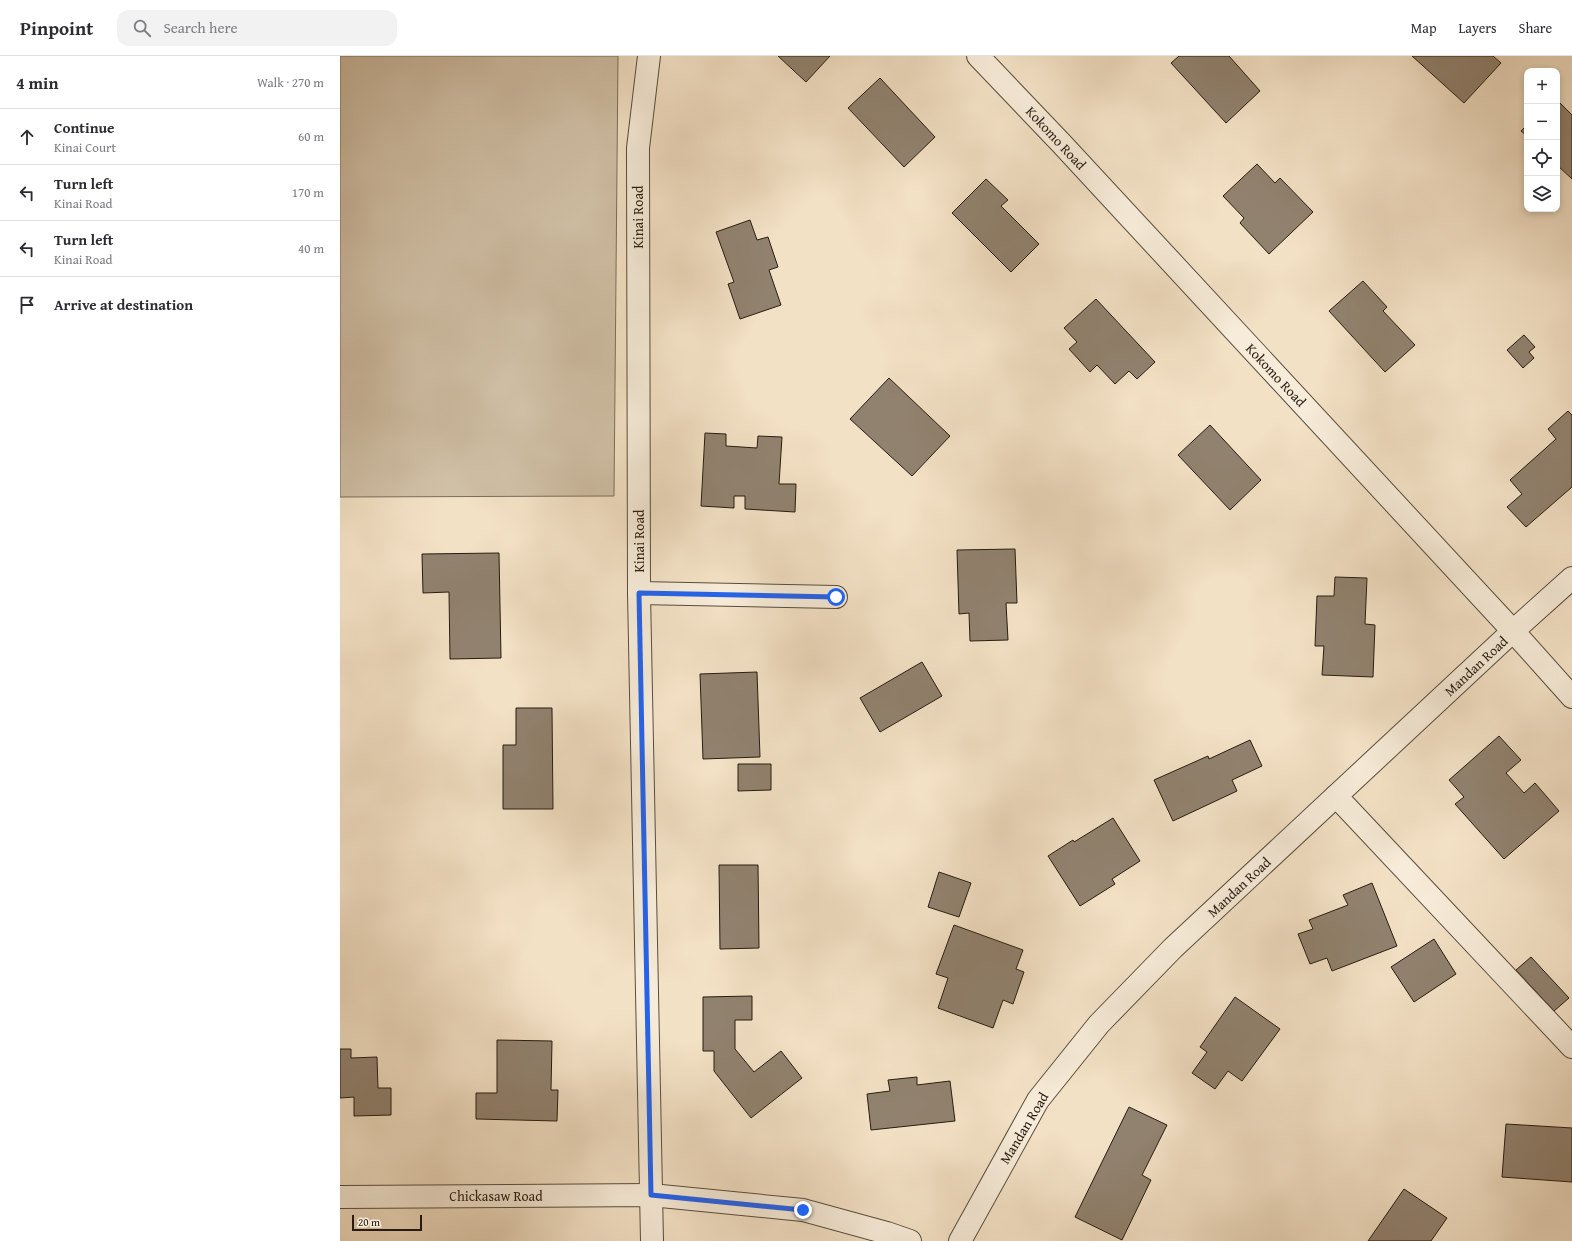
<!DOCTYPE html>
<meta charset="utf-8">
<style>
:root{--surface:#fff;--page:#f2f2f3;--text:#2b2b33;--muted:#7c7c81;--line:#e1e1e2}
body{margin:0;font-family:"Gentium Book Plus",serif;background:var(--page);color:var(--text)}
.controls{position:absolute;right:12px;top:12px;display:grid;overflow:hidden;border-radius:8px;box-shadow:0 2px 6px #0003}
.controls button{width:36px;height:36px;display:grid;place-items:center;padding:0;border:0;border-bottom:1px solid var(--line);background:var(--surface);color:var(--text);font:20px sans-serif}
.scale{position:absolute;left:12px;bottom:10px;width:70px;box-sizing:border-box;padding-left:4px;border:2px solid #261c11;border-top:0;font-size:11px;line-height:14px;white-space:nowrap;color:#261c11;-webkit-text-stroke:3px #f7ecd9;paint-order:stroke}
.stop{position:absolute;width:12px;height:12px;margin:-9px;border:3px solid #2563eb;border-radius:50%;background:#fff}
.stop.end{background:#2563eb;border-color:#fff;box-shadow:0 1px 4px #0008}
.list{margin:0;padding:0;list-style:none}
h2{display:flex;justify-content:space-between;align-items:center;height:52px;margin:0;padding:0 16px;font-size:17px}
h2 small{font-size:13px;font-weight:400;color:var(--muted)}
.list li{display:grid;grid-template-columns:26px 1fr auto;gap:12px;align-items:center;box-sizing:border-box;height:56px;padding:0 16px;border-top:1px solid var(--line)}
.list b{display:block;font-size:15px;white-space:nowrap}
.list p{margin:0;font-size:13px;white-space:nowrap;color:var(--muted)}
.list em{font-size:13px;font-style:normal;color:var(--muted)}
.icon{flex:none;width:22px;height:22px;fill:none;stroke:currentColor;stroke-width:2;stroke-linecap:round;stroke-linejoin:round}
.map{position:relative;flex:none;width:1232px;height:1185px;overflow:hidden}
header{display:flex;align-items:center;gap:24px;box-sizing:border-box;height:56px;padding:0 20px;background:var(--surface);border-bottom:1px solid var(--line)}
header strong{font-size:19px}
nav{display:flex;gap:22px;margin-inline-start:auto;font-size:14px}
.search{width:280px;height:36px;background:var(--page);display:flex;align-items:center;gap:10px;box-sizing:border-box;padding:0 14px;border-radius:12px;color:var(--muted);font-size:15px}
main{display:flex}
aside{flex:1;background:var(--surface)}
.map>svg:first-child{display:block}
.green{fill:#d0c0a6;stroke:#7b6e5c}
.building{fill:#91826f;stroke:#261c11}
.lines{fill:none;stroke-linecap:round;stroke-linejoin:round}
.minor-casing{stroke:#594d3e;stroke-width:24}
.minor{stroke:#f7ecd9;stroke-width:22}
.route{stroke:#2563eb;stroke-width:5}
.labels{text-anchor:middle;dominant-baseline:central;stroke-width:3;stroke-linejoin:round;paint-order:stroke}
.street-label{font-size:14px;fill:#261c11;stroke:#f7ecd9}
</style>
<header>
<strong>Pinpoint</strong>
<div class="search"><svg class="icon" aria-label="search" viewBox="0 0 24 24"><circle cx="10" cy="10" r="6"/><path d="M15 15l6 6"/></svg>Search here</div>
<nav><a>Map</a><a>Layers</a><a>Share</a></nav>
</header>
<main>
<aside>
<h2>4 min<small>Walk · 270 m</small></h2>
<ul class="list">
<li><svg class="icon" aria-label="ahead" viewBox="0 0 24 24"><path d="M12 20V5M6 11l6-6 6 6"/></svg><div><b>Continue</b><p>Kinai Court</p></div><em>60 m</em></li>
<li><svg class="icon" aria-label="left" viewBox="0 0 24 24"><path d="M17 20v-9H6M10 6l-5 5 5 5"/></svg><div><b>Turn left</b><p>Kinai Road</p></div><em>170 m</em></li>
<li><svg class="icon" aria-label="left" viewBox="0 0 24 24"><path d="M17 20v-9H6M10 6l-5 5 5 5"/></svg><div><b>Turn left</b><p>Kinai Road</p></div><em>40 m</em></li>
<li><svg class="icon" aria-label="arrive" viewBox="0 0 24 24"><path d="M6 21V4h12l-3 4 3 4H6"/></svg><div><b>Arrive at destination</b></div></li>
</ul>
</aside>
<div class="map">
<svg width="1232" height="1185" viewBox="0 0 1232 1185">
<rect width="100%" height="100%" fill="#f3e1c5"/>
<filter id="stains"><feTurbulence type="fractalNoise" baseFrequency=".005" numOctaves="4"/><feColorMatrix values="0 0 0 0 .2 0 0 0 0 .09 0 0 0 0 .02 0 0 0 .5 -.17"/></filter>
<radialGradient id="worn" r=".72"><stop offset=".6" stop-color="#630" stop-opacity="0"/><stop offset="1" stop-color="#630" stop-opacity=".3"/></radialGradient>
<path class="green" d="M0 0H278L274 440 0 441Z"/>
<g class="building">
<path d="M438 0H490L466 26Z"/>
<path d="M839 0H889L920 35 886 67 831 7Z"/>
<path d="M1072 0H1153L1161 7 1124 47Z"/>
<path d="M540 22 595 81 564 111 508 52Z"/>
<path d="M1217 44 1232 59V123L1217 109Z"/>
<path d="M1187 69V80L1181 75Z"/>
<path d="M917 108 935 127 940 122 973 156 929 198 900 167 904 162 883 140Z"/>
<path d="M646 123 668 144 661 150 699 188 671 216 612 157Z"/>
<path d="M410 164 417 184 428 181 438 211 429 214 441 249 400 263 388 228 394 226 376 176Z"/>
<path d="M1023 225 1047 251 1043 255 1075 289 1045 316 989 255Z"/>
<path d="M756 243 815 306 797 323 789 315 775 328 757 309 750 316 729 293 737 286 724 272Z"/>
<path d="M1184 279 1195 291 1189 296 1194 302 1183 312 1167 294Z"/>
<path d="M549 322 610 380 572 420 510 363Z"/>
<path d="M1228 355 1232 359V431L1186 471 1167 451 1182 438 1170 424 1216 383 1208 373Z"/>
<path d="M870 369 921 424 890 454 838 399Z"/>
<path d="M365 377 386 378V390L417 392 418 380 442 381 439 428H456L455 456 405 453V440H394V452L361 450Z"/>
<path d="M675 493 677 547H666L668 584 630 585 629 557 619 558 617 494Z"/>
<path d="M159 497 161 602 110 603 109 536 83 537 82 498Z"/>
<path d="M995 521 1027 522 1025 568 1035 569 1033 621 982 619 984 590H975L977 540H994Z"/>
<path d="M582 606 602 640 540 676 520 642Z"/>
<path d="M417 616 420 701 363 703 360 618Z"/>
<path d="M176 652H212L213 753H163V689H176Z"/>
<path d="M1159 680 1181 704 1166 717 1184 737 1195 727 1219 755 1164 803 1115 748 1124 741 1109 724Z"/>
<path d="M910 684 922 710 892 724 897 735 833 765 814 724 868 700 869 703Z"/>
<path d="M398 708H431V734L398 735Z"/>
<path d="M773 762 800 805 772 823 775 828 740 850 708 800 733 784 734 786Z"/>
<path d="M379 809H418L419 892 380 893Z"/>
<path d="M599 816 631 827 619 861 588 851Z"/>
<path d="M1032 827 1057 890 992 915 987 902 970 908 958 878 973 873 969 864 1008 849 1003 839Z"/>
<path d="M614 869 683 894 676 913 684 916 673 948 663 944 653 972 598 952 608 922 596 918Z"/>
<path d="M1094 883 1116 918 1074 946 1051 911Z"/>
<path d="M1191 901 1229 942 1214 955 1176 914Z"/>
<path d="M412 940V964H395V993L414 1016 441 995 462 1022 411 1062 374 1015V995H363V941Z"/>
<path d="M895 941 940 973 902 1025 888 1015 875 1033 852 1017 867 996 860 991Z"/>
<path d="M157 984 212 985 211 1034H218L217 1065 136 1063V1037H157Z"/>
<path d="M0 993H11V1002L37 1001 38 1032H51V1059L14 1060V1041L0 1042Z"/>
<path d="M577 1021V1029L610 1025 615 1065 531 1074 527 1038 550 1035 548 1024Z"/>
<path d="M789 1051 827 1069 802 1119 811 1124 782 1184 735 1161Z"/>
<path d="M1166 1068 1232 1072V1126L1162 1121Z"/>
<path d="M1064 1133 1107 1162 1091 1185H1028Z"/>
</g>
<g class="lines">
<defs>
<g id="minor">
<path d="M309 0 298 92 299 537 312 1185"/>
<path d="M638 0 721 87 1173 575 1232 641"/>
<path d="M299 537 496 541"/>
<path d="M996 740 1232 991"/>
<path d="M0 1141 311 1139 463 1154 547 1177 570 1185"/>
<path d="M620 1185 698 1044 759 968 833 892 1173 575 1232 522"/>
</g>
</defs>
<use href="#minor" class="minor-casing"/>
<use href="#minor" class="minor"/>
</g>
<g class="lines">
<path class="route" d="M463 1154 311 1139 299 537 496 541"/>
</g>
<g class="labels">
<g class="street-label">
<text transform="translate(716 82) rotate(47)">Kokomo Road</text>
<text transform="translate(298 161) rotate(-90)">Kinai Road</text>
<text transform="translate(936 319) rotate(47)">Kokomo Road</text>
<text transform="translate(299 485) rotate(-90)">Kinai Road</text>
<text transform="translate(1136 610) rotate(-43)">Mandan Road</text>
<text transform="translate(899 831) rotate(-43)">Mandan Road</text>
<text transform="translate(684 1072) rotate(-59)">Mandan Road</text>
<text x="156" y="1140">Chickasaw Road</text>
</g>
</g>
<rect width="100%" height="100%" filter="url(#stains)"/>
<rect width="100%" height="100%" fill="url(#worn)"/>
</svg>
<div class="controls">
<button>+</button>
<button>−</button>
<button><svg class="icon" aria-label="locate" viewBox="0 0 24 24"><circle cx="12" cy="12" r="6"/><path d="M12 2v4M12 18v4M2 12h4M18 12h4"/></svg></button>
<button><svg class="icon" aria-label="layers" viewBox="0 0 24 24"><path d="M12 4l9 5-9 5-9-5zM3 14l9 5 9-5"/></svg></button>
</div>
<div class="scale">20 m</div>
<div class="stop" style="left:496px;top:541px"></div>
<div class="stop end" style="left:463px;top:1154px"></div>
</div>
</main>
